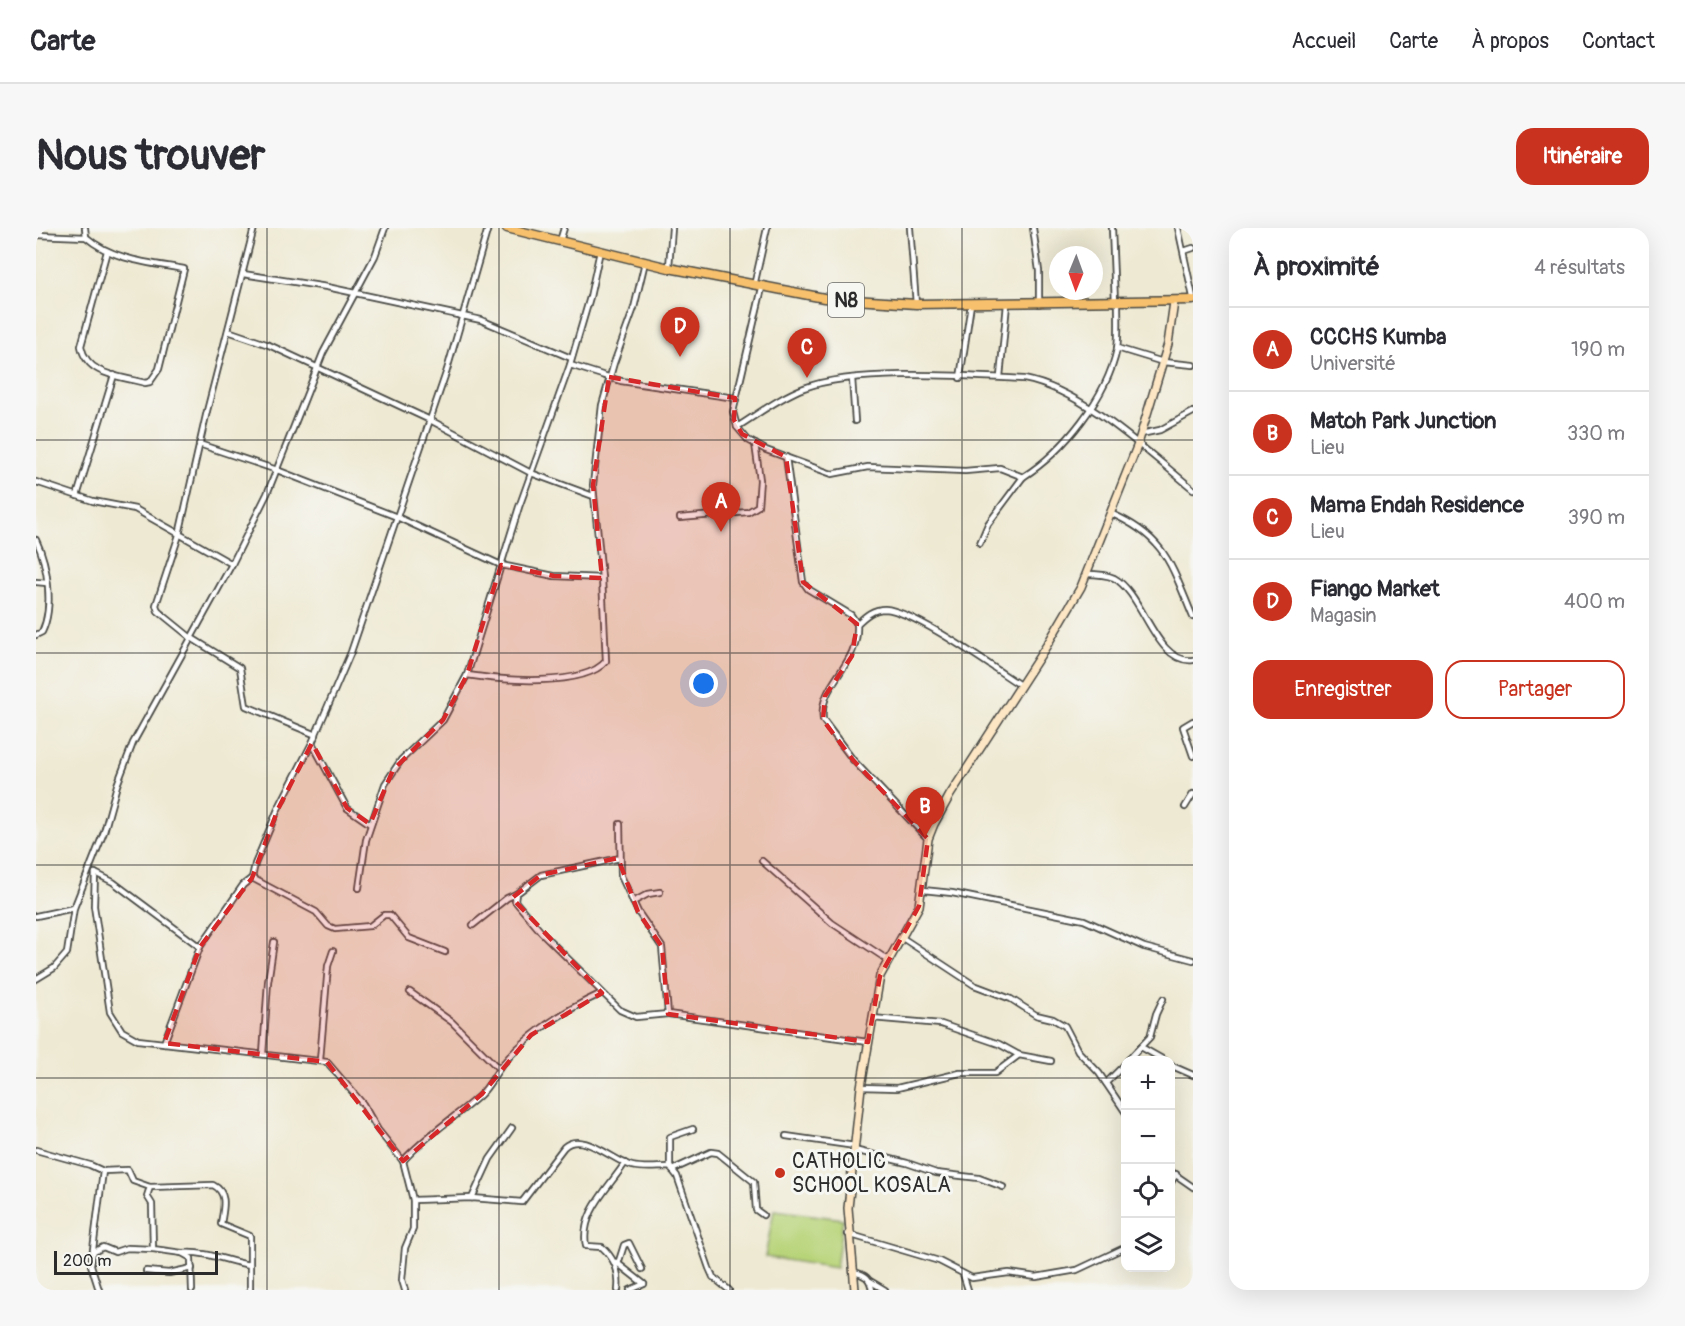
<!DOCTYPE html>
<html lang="fr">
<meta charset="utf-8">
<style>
:root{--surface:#fff;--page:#f7f7f7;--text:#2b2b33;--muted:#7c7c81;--line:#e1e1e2;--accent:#c8321e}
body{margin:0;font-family:Pangolin,sans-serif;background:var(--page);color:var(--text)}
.controls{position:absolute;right:18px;bottom:18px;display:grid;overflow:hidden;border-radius:12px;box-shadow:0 6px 24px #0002}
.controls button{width:54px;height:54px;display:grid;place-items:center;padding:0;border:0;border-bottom:2px solid var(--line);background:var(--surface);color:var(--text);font:30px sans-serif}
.compass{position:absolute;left:1013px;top:18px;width:54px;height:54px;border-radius:50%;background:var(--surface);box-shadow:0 6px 24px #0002;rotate:181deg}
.scale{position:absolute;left:18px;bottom:15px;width:164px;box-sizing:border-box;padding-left:6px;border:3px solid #2b2b2b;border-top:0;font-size:16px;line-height:21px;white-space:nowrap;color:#2b2b2b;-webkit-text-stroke:4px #f6f6f2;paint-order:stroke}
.you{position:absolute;left:668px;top:456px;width:21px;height:21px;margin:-15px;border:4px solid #fff;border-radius:50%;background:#1a73e8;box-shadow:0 0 0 9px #1a73e833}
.badge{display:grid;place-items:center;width:39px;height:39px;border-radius:50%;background:var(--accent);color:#fff;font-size:20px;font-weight:700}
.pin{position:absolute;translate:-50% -50px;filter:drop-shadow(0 2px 3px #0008)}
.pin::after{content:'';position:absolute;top:32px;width:21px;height:18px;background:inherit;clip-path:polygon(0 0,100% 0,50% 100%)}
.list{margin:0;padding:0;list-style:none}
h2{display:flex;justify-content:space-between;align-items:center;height:78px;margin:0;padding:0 24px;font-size:26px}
h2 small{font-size:20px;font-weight:400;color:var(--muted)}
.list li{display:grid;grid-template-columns:39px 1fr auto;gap:18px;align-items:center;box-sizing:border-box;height:84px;padding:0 24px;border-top:2px solid var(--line)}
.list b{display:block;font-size:22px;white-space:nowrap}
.list p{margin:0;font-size:20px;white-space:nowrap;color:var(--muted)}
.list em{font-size:20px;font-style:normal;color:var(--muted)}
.actions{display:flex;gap:12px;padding:18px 24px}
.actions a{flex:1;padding:14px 0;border:2px solid var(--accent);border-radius:18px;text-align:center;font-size:21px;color:var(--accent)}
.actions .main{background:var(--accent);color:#fff}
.icon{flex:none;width:33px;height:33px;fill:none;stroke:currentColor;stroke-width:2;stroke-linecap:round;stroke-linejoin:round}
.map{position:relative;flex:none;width:1157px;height:1062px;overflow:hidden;border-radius:18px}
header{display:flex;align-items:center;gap:36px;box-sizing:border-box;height:84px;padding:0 30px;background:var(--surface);border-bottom:2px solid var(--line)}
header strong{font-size:28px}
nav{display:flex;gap:33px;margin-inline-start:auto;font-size:21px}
.intro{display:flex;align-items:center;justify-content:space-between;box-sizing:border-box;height:144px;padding:0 36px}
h1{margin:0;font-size:42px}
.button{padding:15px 27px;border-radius:18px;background:var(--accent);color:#fff;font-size:21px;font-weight:700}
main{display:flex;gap:36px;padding:0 36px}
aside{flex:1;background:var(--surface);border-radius:18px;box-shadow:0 6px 24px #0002}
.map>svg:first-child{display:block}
.green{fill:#b8d479;stroke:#728052;stroke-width:1.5}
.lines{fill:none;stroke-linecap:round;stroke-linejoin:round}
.street-casing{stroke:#484844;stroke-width:8}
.secondary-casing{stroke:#484844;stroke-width:10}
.highway-casing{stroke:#484844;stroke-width:11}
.street{stroke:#fff;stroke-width:4.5}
.secondary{stroke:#fce6c4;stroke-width:7}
.highway{stroke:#f7c06c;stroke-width:8}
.marked{fill:#d62828;fill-opacity:0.2;stroke:#d62828;stroke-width:4.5;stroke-dasharray:12 8;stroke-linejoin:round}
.grid{fill:none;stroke:#2b2b2b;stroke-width:1.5;stroke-opacity:0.55}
.poi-dot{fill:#c8321e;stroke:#f6f6f2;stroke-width:2}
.labels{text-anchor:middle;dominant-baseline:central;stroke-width:6;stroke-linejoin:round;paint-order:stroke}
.shield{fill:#f6f6f2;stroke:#686867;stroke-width:1.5}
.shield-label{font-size:20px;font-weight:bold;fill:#2b2b2b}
.poi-label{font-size:21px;fill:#2b2b2b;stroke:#f6f6f2;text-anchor:start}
</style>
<header>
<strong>Carte</strong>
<nav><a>Accueil</a><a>Carte</a><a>À propos</a><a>Contact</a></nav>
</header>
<div class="intro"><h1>Nous trouver</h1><a class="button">Itinéraire</a></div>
<main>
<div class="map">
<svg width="1157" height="1062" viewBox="0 0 1157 1062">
<rect width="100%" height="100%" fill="#f6f6f2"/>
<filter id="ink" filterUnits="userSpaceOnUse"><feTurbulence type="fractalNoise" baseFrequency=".0167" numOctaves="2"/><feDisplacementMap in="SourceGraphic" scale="12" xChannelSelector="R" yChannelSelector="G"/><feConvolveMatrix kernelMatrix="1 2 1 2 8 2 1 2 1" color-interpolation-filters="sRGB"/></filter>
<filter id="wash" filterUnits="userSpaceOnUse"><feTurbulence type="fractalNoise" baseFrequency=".008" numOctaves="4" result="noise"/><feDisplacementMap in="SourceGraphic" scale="24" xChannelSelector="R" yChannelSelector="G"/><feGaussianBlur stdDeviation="1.35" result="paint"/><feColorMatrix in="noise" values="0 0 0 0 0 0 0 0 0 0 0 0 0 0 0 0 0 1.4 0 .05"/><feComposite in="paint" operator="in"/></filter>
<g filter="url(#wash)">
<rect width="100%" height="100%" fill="#eee9d2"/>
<path class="green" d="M738 982 807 991 800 1040 729 1029Z"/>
</g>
<g filter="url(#ink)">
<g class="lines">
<defs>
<g id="street">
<path d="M49 0 50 9C76 32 114 35 148 41L123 141 114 154 109 155C84 148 51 148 45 118L71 23"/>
<path d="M218 0 171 183 143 307 120 377 122 383 154 409 204 440 210 478 280 507"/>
<path d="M874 0 880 76"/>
<path d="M997 0 1003 43V76"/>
<path d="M1076 0 1079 75"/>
<path d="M1142 0 1157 69"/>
<path d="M0 7 50 9"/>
<path d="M524 13 528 0"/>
<path d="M1148 23 1157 20"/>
<path d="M633 39 636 0"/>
<path d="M207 46 291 59 445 92 535 130"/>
<path d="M718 58 731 0"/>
<path d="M726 60 697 184 701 199 712 212 730 222 796 246 832 239 929 243 964 240 987 249C1028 223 1071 169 1081 121 1083 106 1082 89 1082 75"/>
<path d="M192 103 233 117 394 192 495 245 557 268"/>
<path d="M1081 120 1127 134 1157 137"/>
<path d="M534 137 585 153 699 170"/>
<path d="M964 149 971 76"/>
<path d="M816 150 819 193"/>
<path d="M924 150 935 76"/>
<path d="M701 199C722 186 744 169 768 160 820 140 931 148 988 151 1047 162 1110 223 1157 261"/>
<path d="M1105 206 1124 202 1157 184"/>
<path d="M163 216 241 242 361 289 465 337 518 348 566 350"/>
<path d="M750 229 767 354 772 361 815 387 821 396C824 438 782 455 787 492L817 532 892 611"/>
<path d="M0 254 57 273 99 281 196 336"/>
<path d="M41 268 78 147"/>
<path d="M1074 285C1130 309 1135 337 1157 389"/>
<path d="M644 290 712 284 722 278 724 252 719 216"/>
<path d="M0 312C12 337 18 379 6 404L0 407"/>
<path d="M944 315 952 296 987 249"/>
<path d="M1050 346C1059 346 1069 346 1078 350 1108 366 1119 436 1157 432"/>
<path d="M0 354 11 355"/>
<path d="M821 396C829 388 837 381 849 381 879 383 956 439 984 457"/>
<path d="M431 447C463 452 548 460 570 433L566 350 557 257 566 177 578 135 598 80 609 34"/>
<path d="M1157 493 1147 499 1157 528"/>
<path d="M276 515 311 580 334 596"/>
<path d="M1149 579 1157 566"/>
<path d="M584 596 585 648 602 684 626 719 632 786 832 814"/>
<path d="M584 630 505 647 480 666 479 673 506 705 584 782 600 789 632 786"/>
<path d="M726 633 796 695 852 732"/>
<path d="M59 645 58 678 74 784 86 803 102 812 291 834 327 876 342 902 367 933C390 907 419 890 444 867 453 859 458 847 466 837 493 805 527 783 566 765"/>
<path d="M59 645 77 654 164 719"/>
<path d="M216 650 280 684 292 698 299 701 334 698 348 687H354L373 710 409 724"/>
<path d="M323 660 330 612 349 556 365 532 407 492 431 447 483 279 534 137 554 69 564 23"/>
<path d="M887 662 916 665 1048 692 1108 719 1157 732"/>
<path d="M597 674 612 666 624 664"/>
<path d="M0 688 38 680"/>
<path d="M437 697 471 670 480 666"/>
<path d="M865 709 938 757 975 771 1000 787 1017 791 1029 798 1042 823 1063 845 1090 885"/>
<path d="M0 751 18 740 31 725 38 680 68 604 81 557 97 515 196 336 231 266 287 125 339 28 349 0"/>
<path d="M374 764 416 794 463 841"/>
<path d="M836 790 905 796 963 816 983 827 1015 833"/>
<path d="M128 815 164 719 207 657 216 650 219 636 242 581 276 515 315 424 411 142 452 0"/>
<path d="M1105 819 1128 832"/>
<path d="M227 826 232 754 238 714"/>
<path d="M284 832 292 738 297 723"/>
<path d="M1092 832 1114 809 1120 786 1127 771"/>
<path d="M1134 837 1157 847"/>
<path d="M1070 855 1090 835"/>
<path d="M825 859 861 860 924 845H959L983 827"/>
<path d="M750 908 819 918"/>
<path d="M0 922 54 937 67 943 55 1037 63 1062"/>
<path d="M818 922 871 935 900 945 943 950 967 959"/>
<path d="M367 933 377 972V1001L369 1020 366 1052 369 1062"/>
<path d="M634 939V909L657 901"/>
<path d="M636 942 675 924 682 925 718 954 720 982 727 987"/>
<path d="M67 943 92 942 97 953 114 959 111 968 116 976 117 1021 146 1025 155 1030 156 1062"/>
<path d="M1134 943 1157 959"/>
<path d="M1134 956 1140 946"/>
<path d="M114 959 177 957C193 965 187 982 185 996L214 1008V1062"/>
<path d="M436 970 454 931 476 900"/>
<path d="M377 972 436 970 486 974 528 919C546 902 577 933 596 938 608 941 621 939 634 939L641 948 673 1040 677 1049 693 1062"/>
<path d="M812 1006 903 1033 936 1050 973 1045 1000 1049 1041 1042 1090 1019"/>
<path d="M56 1025 67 1019 79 1024 91 1020 117 1021"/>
<path d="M146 1025C171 1023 190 1033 214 1037"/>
<path d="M580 1034 608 1056 594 1062"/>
<path d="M582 1036 588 1017 593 1015 606 1041"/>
<path d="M110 1043 133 1045 156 1040"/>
<path d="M818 1044C830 1047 834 1050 836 1062"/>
<path d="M927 1046 932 1062"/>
<path d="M834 1053 849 1062"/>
<path d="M582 1062C584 1044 579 1031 566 1019L550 1018C544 985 572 961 589 935"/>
</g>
<path id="secondary" d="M819 1062 812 980 825 859 844 748 883 678 892 611 898 596 914 567 1011 417 1045 359 1102 216 1132 116 1138 74"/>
<path id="highway" d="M471 0 633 40 788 70 880 76 1157 72"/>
</defs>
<use href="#street" class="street-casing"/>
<use href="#secondary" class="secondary-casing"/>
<use href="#highway" class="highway-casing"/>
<use href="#street" class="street"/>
<use href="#secondary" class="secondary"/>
<use href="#highway" class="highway"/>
</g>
</g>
<path class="marked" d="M573 149 699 170 698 192 706 206 750 229 767 354 821 396 816 428 789 468 787 492 817 532 892 611 883 678 844 748 832 814 632 786 626 719 602 684 582 630 505 647 476 670 566 765 495 807 446 866 367 933 291 834 128 815 164 719 216 650 242 581 276 515 311 580 334 596 357 542 407 492 431 447 465 337 518 348 566 350 557 257Z"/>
<path class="grid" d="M231 0V1062M463 0V1062M694 0V1062M926 0V1062M0 212H1157M0 425H1157M0 637H1157M0 850H1090M1134 850H1157"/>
<circle class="poi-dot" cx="744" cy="945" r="6"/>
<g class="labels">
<rect class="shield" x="792" y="55" width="36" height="34" rx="4.5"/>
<g class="shield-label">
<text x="810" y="72">N8</text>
</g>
<g class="poi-label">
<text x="756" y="933">CATHOLIC<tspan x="756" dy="24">SCHOOL KOSALA</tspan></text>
</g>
</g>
</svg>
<div class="controls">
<button>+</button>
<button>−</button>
<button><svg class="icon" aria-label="locate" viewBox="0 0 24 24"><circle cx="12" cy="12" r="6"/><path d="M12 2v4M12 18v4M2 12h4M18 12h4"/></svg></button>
<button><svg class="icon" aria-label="layers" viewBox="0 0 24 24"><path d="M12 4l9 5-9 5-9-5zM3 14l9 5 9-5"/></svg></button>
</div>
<svg class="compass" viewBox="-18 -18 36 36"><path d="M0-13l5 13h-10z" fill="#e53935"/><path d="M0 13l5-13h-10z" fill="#7c7c81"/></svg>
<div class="scale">200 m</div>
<div class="you"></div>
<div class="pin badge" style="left:685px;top:304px">A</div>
<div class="pin badge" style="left:889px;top:609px">B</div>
<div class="pin badge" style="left:771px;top:150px">C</div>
<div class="pin badge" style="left:644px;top:129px">D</div>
</div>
<aside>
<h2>À proximité<small>4 résultats</small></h2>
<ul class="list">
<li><span class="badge">A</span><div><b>CCCHS Kumba</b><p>Université</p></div><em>190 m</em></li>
<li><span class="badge">B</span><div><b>Matoh Park Junction</b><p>Lieu</p></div><em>330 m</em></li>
<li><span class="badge">C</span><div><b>Mama Endah Residence</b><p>Lieu</p></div><em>390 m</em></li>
<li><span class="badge">D</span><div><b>Fiango Market</b><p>Magasin</p></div><em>400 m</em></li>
</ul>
<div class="actions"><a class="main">Enregistrer</a><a>Partager</a></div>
</aside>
</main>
